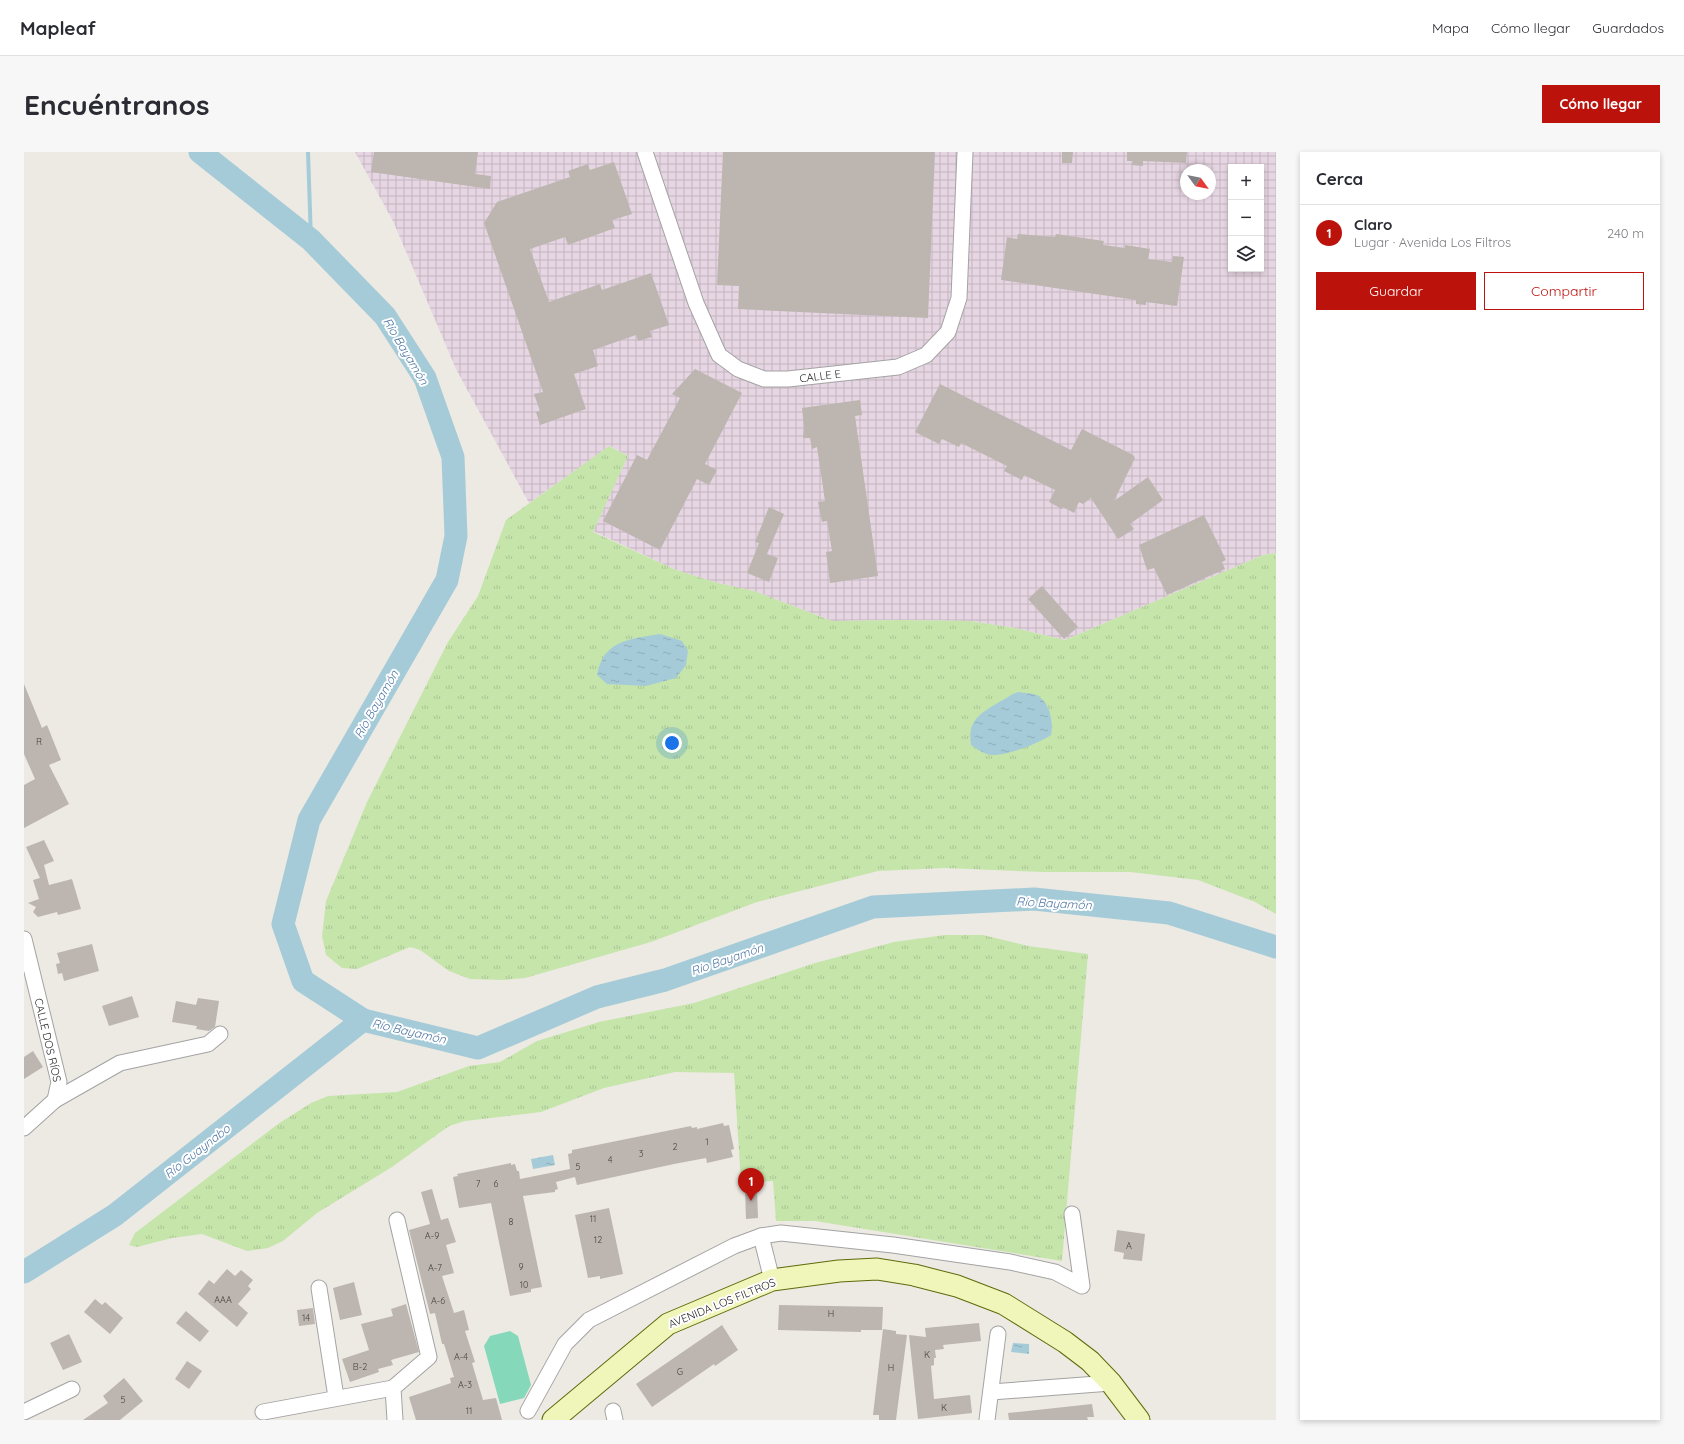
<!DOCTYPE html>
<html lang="es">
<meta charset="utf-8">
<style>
:root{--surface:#fff;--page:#f7f7f7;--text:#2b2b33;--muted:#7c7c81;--line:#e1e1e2;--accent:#bc120c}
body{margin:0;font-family:Quicksand,sans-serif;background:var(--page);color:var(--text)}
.controls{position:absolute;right:12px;top:12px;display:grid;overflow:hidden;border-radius:0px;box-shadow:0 2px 6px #0003}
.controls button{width:36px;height:36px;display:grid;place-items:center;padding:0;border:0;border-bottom:1px solid var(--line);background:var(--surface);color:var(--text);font:20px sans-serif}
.compass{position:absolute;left:1156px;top:12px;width:36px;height:36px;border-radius:50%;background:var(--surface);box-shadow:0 2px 6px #0003;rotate:123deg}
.you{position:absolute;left:648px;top:591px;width:14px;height:14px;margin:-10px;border:3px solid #fff;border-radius:50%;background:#1a73e8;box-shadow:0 0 0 6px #1a73e833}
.badge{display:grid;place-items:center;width:26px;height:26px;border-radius:50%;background:var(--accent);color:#fff;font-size:13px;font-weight:700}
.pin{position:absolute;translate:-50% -33px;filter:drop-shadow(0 1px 2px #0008)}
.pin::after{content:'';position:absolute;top:21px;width:14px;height:12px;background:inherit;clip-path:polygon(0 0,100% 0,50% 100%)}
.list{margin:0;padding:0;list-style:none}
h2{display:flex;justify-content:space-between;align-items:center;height:52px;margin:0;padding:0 16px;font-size:17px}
h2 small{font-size:13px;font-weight:400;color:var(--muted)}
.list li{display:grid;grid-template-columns:26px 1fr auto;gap:12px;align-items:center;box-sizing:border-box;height:56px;padding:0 16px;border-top:1px solid var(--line)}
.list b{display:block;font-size:15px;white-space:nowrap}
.list p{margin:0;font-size:13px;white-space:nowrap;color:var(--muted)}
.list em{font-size:13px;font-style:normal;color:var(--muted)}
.actions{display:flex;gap:8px;padding:12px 16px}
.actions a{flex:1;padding:9px 0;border:1px solid var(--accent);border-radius:0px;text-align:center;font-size:14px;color:var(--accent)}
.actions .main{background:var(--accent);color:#fff}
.icon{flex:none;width:22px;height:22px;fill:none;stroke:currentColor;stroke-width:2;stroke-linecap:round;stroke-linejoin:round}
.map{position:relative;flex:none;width:1252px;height:1268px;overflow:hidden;border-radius:0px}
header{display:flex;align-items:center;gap:24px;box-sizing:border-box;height:56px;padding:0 20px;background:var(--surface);border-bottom:1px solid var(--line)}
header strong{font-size:19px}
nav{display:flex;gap:22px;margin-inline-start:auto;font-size:14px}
.intro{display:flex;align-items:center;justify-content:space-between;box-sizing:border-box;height:96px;padding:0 24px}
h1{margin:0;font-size:28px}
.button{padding:10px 18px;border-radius:0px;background:var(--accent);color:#fff;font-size:14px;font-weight:700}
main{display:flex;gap:24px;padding:0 24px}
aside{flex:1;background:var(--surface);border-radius:0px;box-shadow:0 2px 6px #0003}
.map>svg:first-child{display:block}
.industrial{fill:url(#industrial-grid);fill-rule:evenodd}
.grass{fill:url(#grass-tufts)}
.pitch{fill:#85d8ba}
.water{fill:url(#water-ripples)}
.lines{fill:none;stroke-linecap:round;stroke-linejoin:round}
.stream{stroke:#a5cbd8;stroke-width:4}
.river{stroke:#a5cbd8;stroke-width:23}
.building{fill:#bdb6b0}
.street-casing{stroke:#a3a3a3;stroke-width:17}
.secondary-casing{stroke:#5e6b0b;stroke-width:23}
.street{stroke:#fff;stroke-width:15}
.secondary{stroke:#f0f5b9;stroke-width:21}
.labels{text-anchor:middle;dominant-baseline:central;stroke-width:4;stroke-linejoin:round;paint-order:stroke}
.number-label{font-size:9px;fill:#444241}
.street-label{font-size:11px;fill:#1c1c1c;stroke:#fff}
.water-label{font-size:12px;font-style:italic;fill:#4f78a5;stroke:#fff}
</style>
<header>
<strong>Mapleaf</strong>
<nav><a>Mapa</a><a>Cómo llegar</a><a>Guardados</a></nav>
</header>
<div class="intro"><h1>Encuéntranos</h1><a class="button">Cómo llegar</a></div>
<main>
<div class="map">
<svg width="1252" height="1268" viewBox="0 0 1252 1268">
<defs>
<pattern id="industrial-grid" width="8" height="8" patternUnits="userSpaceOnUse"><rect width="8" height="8" fill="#e6d5e2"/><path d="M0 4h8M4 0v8" fill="none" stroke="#c5b6c1"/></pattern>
<pattern id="grass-tufts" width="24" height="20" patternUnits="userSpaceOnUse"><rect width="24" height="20" fill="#c6e5ab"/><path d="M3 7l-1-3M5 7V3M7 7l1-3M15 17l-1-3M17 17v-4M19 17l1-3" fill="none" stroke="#aac493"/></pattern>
<pattern id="water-ripples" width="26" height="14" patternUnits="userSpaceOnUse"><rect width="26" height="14" fill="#a5cbd8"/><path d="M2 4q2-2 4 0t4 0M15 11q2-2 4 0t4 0" fill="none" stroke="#8daeb9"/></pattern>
</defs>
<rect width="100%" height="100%" fill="#edeae3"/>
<path class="industrial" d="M331 0H1252V401L1239 403 1041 488 991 476 946 469 877 468 808 469 730 439 694 431 652 418 569 379 604 304 586 294 505 351 432 217 369 69ZM1207 15H1237V117H1207ZM1162 18H1186V42H1162Z"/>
<g class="grass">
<path d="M585 294 604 304 569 380 652 418 694 431 730 439 808 469 877 468 946 469 991 476 1041 488 1239 403 1252 401V762L1231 750 1174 728 1106 720H1019L921 716 854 719 733 750 627 790 501 826 480 828 446 827 425 819 396 798 386 795 333 817 318 816 302 803 298 784 302 749 343 650 424 490 454 444 482 368Z"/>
<path d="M921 783H959L1004 794 1064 802 1038 1109 791 1069H752L749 1029 717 1031 710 921 651 920 580 936 517 960 441 969 425 974 368 1015 293 1061 259 1089 244 1096 223 1099 178 1082 148 1086 113 1095 105 1093 111 1081 254 972 287 951 304 944 373 940 445 914 476 910 513 889 575 870 670 851 791 811 870 790Z"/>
</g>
<path class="pitch" d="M486 1179 494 1184 507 1233 500 1246 476 1252 460 1194 466 1184Z"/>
<g class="water">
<path d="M636 482 658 489 664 499 662 513 652 526 622 534 583 532 573 523C579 488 606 487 636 482Z"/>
<path d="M994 540C999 541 1005 541 1010 542 1025 547 1030 569 1027 583 1015 591 977 607 963 602 957 600 952 596 947 593 943 568 956 562 975 550 982 547 987 542 994 540Z"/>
<path d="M529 1003 531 1013 509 1017 507 1007Z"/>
<path d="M989 1191 1005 1192V1202L987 1200Z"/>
</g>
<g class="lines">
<path class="stream" d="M284 0 287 88"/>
<g class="river">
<path d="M176 0 287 88 361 164 401 226 429 305 432 384 423 428 285 668 259 772 279 829 339 868 454 896 573 845 641 828 849 755 1010 747 1145 761 1252 795"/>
<path d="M0 1120 91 1063 339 868"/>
</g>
</g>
<g class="building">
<path d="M350 0H454L451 22 467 24 466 37 347 20Z"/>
<path d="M699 0H911L904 166 714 157 715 134 693 133Z"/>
<path d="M1038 0H1049L1048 11H1038Z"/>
<path d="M1103 0H1163L1162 11 1119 9V14L1108 13 1109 9H1103Z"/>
<path d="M590 10 608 62 588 68 591 76 544 93 541 85 506 97 525 150 576 132 578 138 627 121 645 173 626 179 628 185 614 189 612 183 569 198 574 214 550 222 562 257 516 273 512 260 516 259 510 242 519 240 460 71 473 50 546 25 544 19 564 12 566 18Z"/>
<path d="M994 82 1031 85 1032 82 1080 89 1079 93 1101 96V93L1126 97 1124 107 1148 110 1149 104 1160 105 1153 154 1122 150V153L1112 152V148L977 128 983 85 993 87Z"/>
<path d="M671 217 718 241 681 312 693 318 685 333 673 327 636 398 579 369 613 303 623 308 656 246 648 242Z"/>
<path d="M916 232 1047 298 1058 277 1109 303 1111 306 1090 349 1124 325 1139 348 1106 372 1110 377 1094 387 1067 346 1059 352 1055 350 1050 361 1039 355 1038 357 1025 350 1031 338 1000 323 998 328 980 319 983 314 937 291 935 295 918 287 915 292 891 280Z"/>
<path d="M836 248 838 263 831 264 854 424 806 431 802 400 808 399 803 369 798 370 794 350 801 349 793 295 788 297 786 286H779L780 276 778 256Z"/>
<path d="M745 355 760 362 743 402 754 406 745 430 723 421 735 391 731 390Z"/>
<path d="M1180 363 1202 408 1198 410 1201 417 1143 443 1130 416 1123 418 1115 393Z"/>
<path d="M1018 434 1054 475 1040 487 1004 447Z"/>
<path d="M0 532 18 576 23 573 37 608 25 613 45 652 0 676V633L11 627 0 602Z"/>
<path d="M20 688 30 709 20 713 25 733 48 727 57 757 34 763 33 760 14 765 9 760 12 755 4 751 15 747 9 728 16 726 2 695Z"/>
<path d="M68 792 75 819 40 829 38 821 34 822 32 812 36 811 33 801Z"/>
<path d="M108 844 115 865 85 874 78 854Z"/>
<path d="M174 846 195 849 191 875 185 879 172 877 173 874 148 870 152 849 172 853Z"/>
<path d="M9 899 19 915 0 927V905Z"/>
<path d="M699 971 700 974 705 973 710 997 707 998 709 1005 683 1011 682 1006 650 1012 553 1033 551 1025 532 1030 534 1037 531 1038V1040L499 1044 518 1135 507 1137V1140L486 1144 467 1051 435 1056 429 1025 434 1024 433 1022 487 1011V1013L491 1012 493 1019H495L496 1027 546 1017 544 1002 548 1001V998L667 974 668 976 673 975V977Z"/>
<path d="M408 1037 417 1068 424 1066 432 1090 422 1093 430 1121 418 1124 430 1161 440 1158 445 1178 441 1179 451 1210 448 1211 459 1248 472 1246 478 1268H392L385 1245 427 1231 426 1226 430 1225 420 1192H418L411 1161 406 1162 385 1078 406 1072 397 1040Z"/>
<path d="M733 1037 734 1066 722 1067 721 1038Z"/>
<path d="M585 1056 599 1122 576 1127V1124L564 1126 551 1063Z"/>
<path d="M1093 1078 1121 1082 1118 1109 1099 1107 1100 1101 1090 1099Z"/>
<path d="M203 1117 211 1124 217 1118 229 1128 224 1134 227 1137 214 1152 224 1161 213 1175 174 1142 185 1128 190 1132Z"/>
<path d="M330 1130 338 1163 316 1168 309 1136Z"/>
<path d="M71 1147 78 1153 81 1150 99 1166 86 1182 60 1160Z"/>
<path d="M382 1152 395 1200 367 1208 369 1213 354 1217 355 1220 326 1230 318 1207 345 1198 337 1172 369 1164 367 1157Z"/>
<path d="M755 1153 859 1155 858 1178H837V1180L754 1178Z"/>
<path d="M289 1156 291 1172 275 1174 273 1158Z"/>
<path d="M162 1159 185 1179 176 1190 152 1171Z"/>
<path d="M955 1171 957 1189 919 1193 920 1197 911 1198 912 1206H910V1213L907 1214 910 1247 946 1243 948 1261 894 1267 885 1183 902 1185 901 1176Z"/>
<path d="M698 1173 714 1198 691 1214 690 1212 628 1255 612 1232Z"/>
<path d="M859 1177 872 1179V1182L883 1183 872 1268H855V1263H849Z"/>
<path d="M45 1182 58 1210 39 1218 26 1191Z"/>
<path d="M163 1209 178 1219 165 1237 151 1227Z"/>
<path d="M100 1226 119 1249 96 1268H59L84 1251 79 1244Z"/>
<path d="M1068 1252 1070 1265H1063L1064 1268H985L984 1261Z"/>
</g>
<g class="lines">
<defs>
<g id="street">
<path d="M621 0 672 151 695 203 714 217 740 227H764L874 215 902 203 924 180 935 146 941 0"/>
<path d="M0 787 35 930 31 948"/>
<path d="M0 976 31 948 96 911 184 892 196 882"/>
<path d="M737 1084 748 1128"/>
<path d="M295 1136 312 1245"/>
<path d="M967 1240 1087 1231"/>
<path d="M504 1259 541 1192 565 1168 710 1094 737 1084 757 1081 869 1093 986 1110 1031 1120 1058 1134 1048 1062"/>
<path d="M589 1259 591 1268"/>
<path d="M0 1260 48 1237"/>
<path d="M239 1260 369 1236"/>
<path d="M371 1268 369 1236 405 1205 373 1068"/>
<path d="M963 1268 974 1182"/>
</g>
<path id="secondary" d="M529 1268 644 1172 748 1128 815 1119 853 1117 890 1123 933 1134 980 1152 1041 1190 1066 1209 1087 1231 1115 1268"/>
</defs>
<use href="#street" class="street-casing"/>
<use href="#secondary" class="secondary-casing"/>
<use href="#street" class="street"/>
<use href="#secondary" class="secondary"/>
</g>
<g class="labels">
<g class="number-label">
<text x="15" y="589">R</text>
<text x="683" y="989">1</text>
<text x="651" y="994">2</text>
<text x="617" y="1001">3</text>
<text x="586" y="1007">4</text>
<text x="554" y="1014">5</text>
<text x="454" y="1031">7</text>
<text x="472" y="1031">6</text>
<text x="569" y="1066">11</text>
<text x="487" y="1069">8</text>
<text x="408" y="1083">A-9</text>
<text x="574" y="1087">12</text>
<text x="1105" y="1093">A</text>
<text x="497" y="1114">9</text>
<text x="411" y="1115">A-7</text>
<text x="500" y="1132">10</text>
<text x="199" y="1147">AAA</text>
<text x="414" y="1148">A-6</text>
<text x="807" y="1161">H</text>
<text x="282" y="1165">14</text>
<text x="903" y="1202">K</text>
<text x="437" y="1204">A-4</text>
<text x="336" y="1214">B-2</text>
<text x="867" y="1215">H</text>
<text x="656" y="1219">G</text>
<text x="441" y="1232">A-3</text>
<text x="99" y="1247">5</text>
<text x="920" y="1255">K</text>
<text x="445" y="1258">11</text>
</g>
<g class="street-label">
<text transform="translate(796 224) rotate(-7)">CALLE E</text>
<text transform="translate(24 888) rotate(77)">CALLE DOS RÍOS</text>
<text transform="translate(698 1151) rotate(-22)">AVENIDA LOS FILTROS</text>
</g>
<g class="water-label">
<text transform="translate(382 199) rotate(59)">Río Bayamón</text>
<text transform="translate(352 552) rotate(-60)">Río Bayamón</text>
<text transform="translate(1030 751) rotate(3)">Río Bayamón</text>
<text transform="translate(703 807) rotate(-19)">Río Bayamón</text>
<text transform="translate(385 879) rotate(13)">Río Bayamón</text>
<text transform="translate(173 999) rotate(-38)">Río Guaynabo</text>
</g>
</g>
</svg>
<div class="controls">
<button>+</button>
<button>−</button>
<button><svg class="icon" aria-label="layers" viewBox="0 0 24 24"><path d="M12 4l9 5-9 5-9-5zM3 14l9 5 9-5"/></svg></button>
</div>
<svg class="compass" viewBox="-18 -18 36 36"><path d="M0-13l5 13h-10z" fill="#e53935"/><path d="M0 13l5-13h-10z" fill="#7c7c81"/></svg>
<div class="you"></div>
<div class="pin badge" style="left:727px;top:1049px">1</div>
</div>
<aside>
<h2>Cerca<small></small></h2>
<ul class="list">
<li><span class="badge">1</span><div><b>Claro</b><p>Lugar · Avenida Los Filtros</p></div><em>240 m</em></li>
</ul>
<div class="actions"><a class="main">Guardar</a><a>Compartir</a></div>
</aside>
</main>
